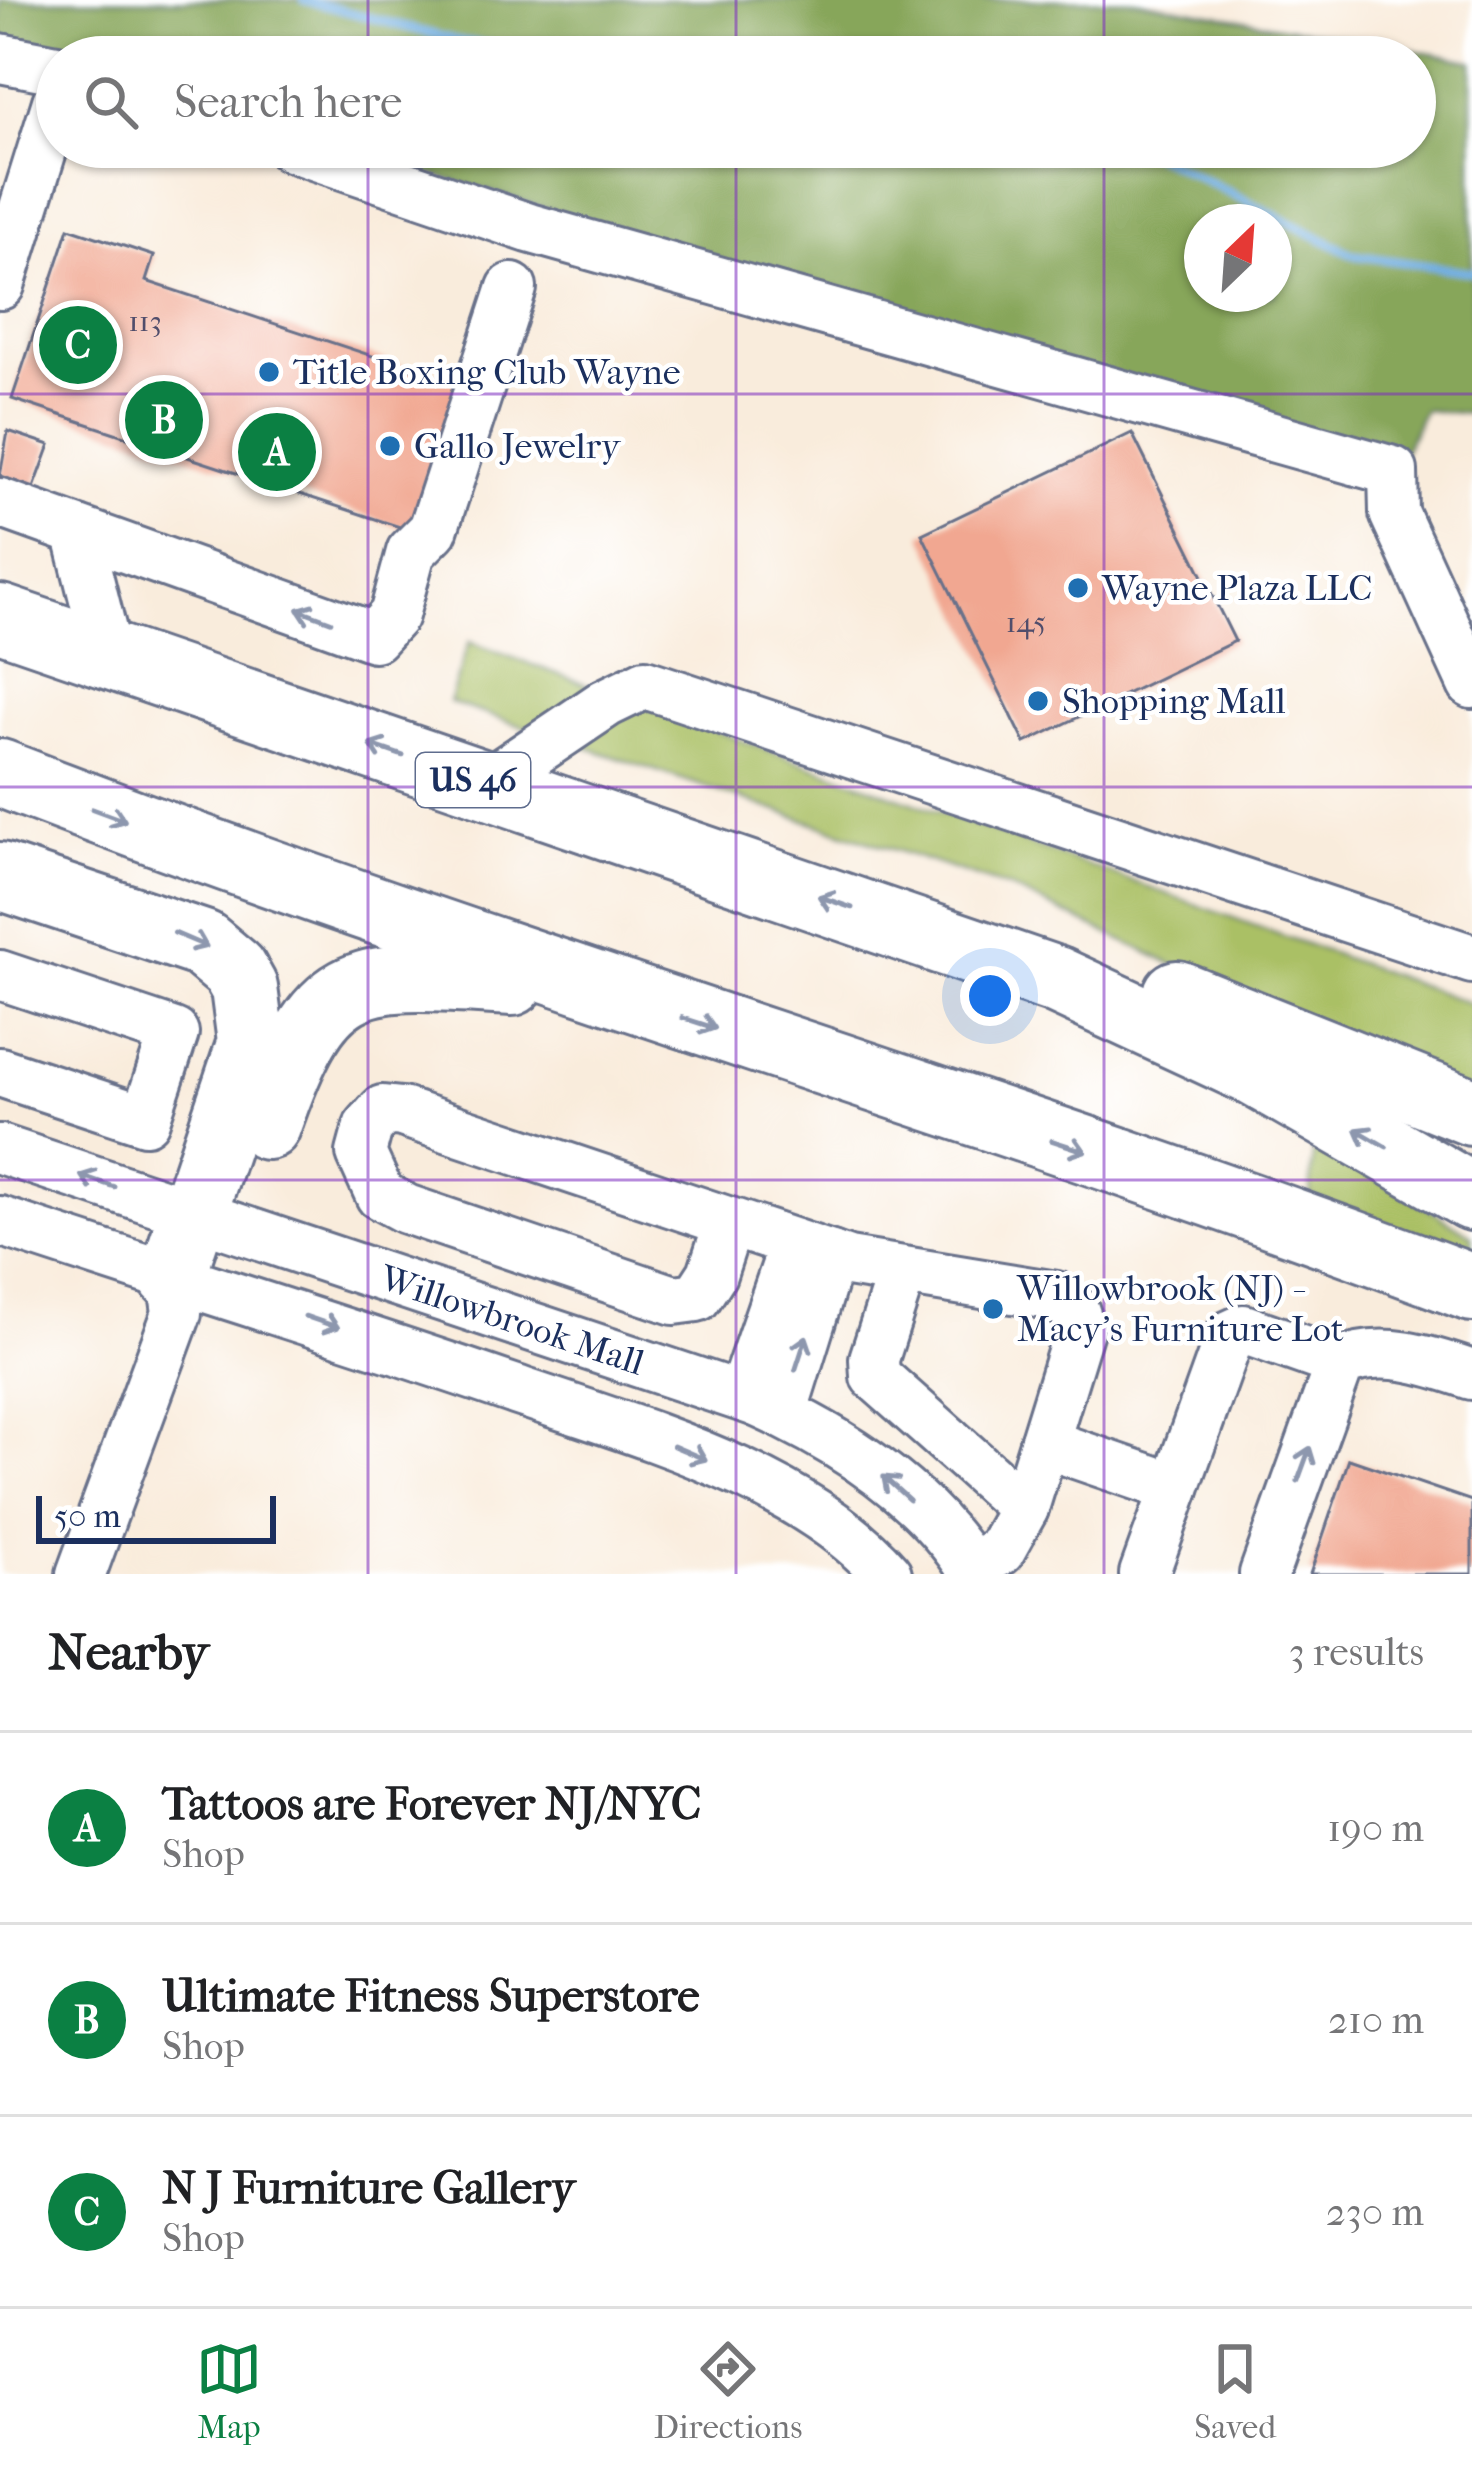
<!DOCTYPE html>
<style>
:root{--surface:#fff;--page:#f6f6f6;--text:#202124;--muted:#757577;--line:#e0e0e0;--accent:#0b8043}
body{margin:0;font-family:"IM FELL French Canon",serif;background:var(--page);color:var(--text)}
.compass{position:absolute;left:1184px;top:204px;width:108px;height:108px;border-radius:50%;background:var(--surface);box-shadow:0 3px 9px #0004;rotate:25deg}
.scale{position:absolute;left:36px;bottom:30px;width:240px;box-sizing:border-box;padding-left:12px;border:6px solid #1b2f5e;border-top:0;font-size:33px;line-height:42px;white-space:nowrap;color:#1b2f5e;-webkit-text-stroke:9px #fff;paint-order:stroke}
.you{position:absolute;left:990px;top:996px;width:42px;height:42px;margin:-30px;border:9px solid #fff;border-radius:50%;background:#1a73e8;box-shadow:0 0 0 18px #1a73e833}
.badge{display:grid;place-items:center;width:78px;height:78px;border-radius:50%;background:var(--accent);color:#fff;font-size:39px;font-weight:700}
.pin{position:absolute;translate:-50% -50%;border:6px solid #fff;box-shadow:0 3px 12px #0006}
.list{margin:0;padding:0;list-style:none}
h2{display:flex;justify-content:space-between;align-items:center;height:156px;margin:0;padding:0 48px;font-size:51px}
h2 small{font-size:39px;font-weight:400;color:var(--muted)}
.list li{display:grid;grid-template-columns:78px 1fr auto;gap:36px;align-items:center;box-sizing:border-box;height:192px;padding:0 48px;border-top:3px solid var(--line)}
.list b{display:block;font-size:45px;white-space:nowrap}
.list p{margin:0;font-size:39px;white-space:nowrap;color:var(--muted)}
.list em{font-size:39px;font-style:normal;color:var(--muted)}
.icon{flex:none;width:66px;height:66px;fill:none;stroke:currentColor;stroke-width:2;stroke-linecap:round;stroke-linejoin:round}
.map{position:relative;flex:none;width:1472px;height:1574px;overflow:hidden}
.search{position:absolute;background:var(--surface);box-shadow:0 3px 9px #0004;left:36px;right:36px;top:36px;height:132px;display:flex;align-items:center;gap:30px;box-sizing:border-box;padding:0 42px;border-radius:66px;color:var(--muted);font-size:45px}
.sheet{height:732px;background:var(--surface)}
nav{display:flex;justify-content:space-around;align-items:center;box-sizing:border-box;height:168px;border-top:3px solid var(--line);background:var(--surface);font-size:33px;color:var(--muted)}
nav a{display:grid;justify-items:center;gap:6px}
nav .on{color:var(--accent)}
.map>svg:first-child{display:block}
.green{fill:#aac065;stroke:#627862;stroke-width:3}
.forest{fill:#87a65a;stroke:#516a5c;stroke-width:3;fill-rule:evenodd}
.lines{fill:none;stroke-linecap:round;stroke-linejoin:round}
.stream{stroke:#6fade1;stroke-width:9}
.building{fill:#f1a791}
.minor-casing{stroke:#69718a;stroke-width:54}
.highway-casing{stroke:#69718a;stroke-width:72}
.minor{stroke:#fff;stroke-width:48}
.highway{stroke:#fff;stroke-width:66}
.oneway{stroke:#8d97ae}
.grid{fill:none;stroke:#7b2cbf;stroke-width:3;stroke-opacity:0.55}
.poi-dot{fill:#1f6fb2;stroke:#fff;stroke-width:4.5}
.labels{text-anchor:middle;dominant-baseline:central;stroke-width:9;stroke-linejoin:round;paint-order:stroke}
.number-label{font-size:30px;fill:#504d6b}
.shield{fill:#fff;stroke:#5f6d8e;stroke-width:3}
.shield-label{font-size:33px;font-weight:bold;fill:#1b2f5e}
.poi-label{font-size:36px;fill:#1b2f5e;stroke:#fff;text-anchor:start}
.street-label{font-size:36px;fill:#1b2f5e;stroke:#fff}
</style>
<div class="map">
<svg width="1472" height="1574" viewBox="0 0 1472 1574">
<rect width="100%" height="100%" fill="#fff"/>
<filter id="ink" filterUnits="userSpaceOnUse"><feTurbulence type="fractalNoise" baseFrequency=".00833" numOctaves="2"/><feDisplacementMap in="SourceGraphic" scale="24" xChannelSelector="R" yChannelSelector="G"/><feConvolveMatrix kernelMatrix="1 2 1 2 8 2 1 2 1" color-interpolation-filters="sRGB"/></filter>
<filter id="wash" filterUnits="userSpaceOnUse"><feTurbulence type="fractalNoise" baseFrequency=".004" numOctaves="4" result="noise"/><feDisplacementMap in="SourceGraphic" scale="48" xChannelSelector="R" yChannelSelector="G"/><feGaussianBlur stdDeviation="2.7" result="paint"/><feColorMatrix in="noise" values="0 0 0 0 0 0 0 0 0 0 0 0 0 0 0 0 0 1.4 0 .05"/><feComposite in="paint" operator="in"/></filter>
<g filter="url(#wash)">
<rect width="100%" height="100%" fill="#f9ecdc"/>
<g class="green">
<path d="M469 642 1472 1004V1093L1349 1047 1010 888 449 702Z"/>
<path d="M1314 1140 1472 1235V1263L1310 1196Z"/>
</g>
<path class="forest" d="M0 0H1134L1472 61V414L1424 410 1398 463 340 147H1415V57H57L0 46ZM1202 222H1274V294H1202Z"/>
<g class="lines">
<g class="stream">
<path d="M304 0 458 41 574 57"/>
<path d="M1139 147 1354 255 1472 272"/>
</g>
</g>
<g id="blocks">
<g class="building">
<path d="M69 228 154 256 146 281 466 387 418 533 12 399Z"/>
<path d="M8 431 50 445 34 488 0 476Z"/>
<path d="M1132 433 1235 641 1025 743 922 534Z"/>
<path d="M1349 1459 1472 1501V1574H1310Z"/>
</g>
</g>
</g>
<g filter="url(#ink)">
<use href="#blocks" fill-opacity="0" stroke="#69718a" stroke-width="3"/>
<g class="lines">
<defs>
<g id="minor">
<path d="M0 58 57 69"/>
<path d="M290 147 529 228 1393 471 1394 513 1472 684"/>
<path d="M0 285 57 102"/>
<path d="M0 503 374 637 394 615 411 552 433 530 512 288"/>
<path d="M77 531 108 655"/>
<path d="M486 784 606 703 645 684 1472 959"/>
<path d="M0 975 174 1033 145 1120 0 1072"/>
<path id="s1" d="M0 1149 757 1402C840 1439 926 1494 975 1574"/>
<path d="M0 1221C171 1278 343 1330 513 1389 633 1431 801 1475 887 1574"/>
<path d="M729 1222 712 1274 697 1297 674 1300 406 1209 380 1195 361 1153 368 1127 383 1110 402 1112 831 1256 848 1262 1056 1296 1074 1309 1080 1327 1024 1508 1000 1551 971 1567"/>
<path d="M794 1244 748 1378 757 1402 788 1394 831 1256"/>
<path d="M902 1272 874 1359 875 1376 1024 1508"/>
<path d="M1044 1443 1175 1488"/>
<path d="M81 1574 177 1313 172 1276"/>
<path d="M1144 1574 1230 1335 1243 1329 1340 1363"/>
<path d="M1264 1574 1340 1363C1382 1344 1431 1361 1472 1375"/>
</g>
<g id="highway">
<path d="M0 618 1056 980 1252 1071 1472 1197"/>
<path d="M0 773C485 961 986 1104 1472 1288"/>
<path d="M0 876 203 944 234 970 244 988 251 1042 172 1276"/>
<path d="M1177 994 1472 1112"/>
<path d="M267 1126C323 965 353 973 512 982"/>
</g>
</defs>
<use href="#minor" class="minor-casing"/>
<use href="#highway" class="highway-casing"/>
<use href="#minor" class="minor"/>
<use href="#highway" class="highway"/>
</g>
<defs><path id="oneway-shaft" d="M-6 0H5M1.5-3L5.5 0L1.5 3" fill="none" stroke-width="1.6" stroke-linecap="round" stroke-linejoin="round" transform="scale(3)"/></defs>
<g class="oneway">
<use href="#oneway-shaft" transform="translate(314 615) rotate(-160)"/>
<use href="#oneway-shaft" transform="translate(386 750) rotate(-161)"/>
<use href="#oneway-shaft" transform="translate(109 815) rotate(20)"/>
<use href="#oneway-shaft" transform="translate(835 902) rotate(-161)"/>
<use href="#oneway-shaft" transform="translate(191 940) rotate(23)"/>
<use href="#oneway-shaft" transform="translate(699 1023) rotate(18)"/>
<use href="#oneway-shaft" transform="translate(1371 1138) rotate(-150)"/>
<use href="#oneway-shaft" transform="translate(1069 1146) rotate(18)"/>
<use href="#oneway-shaft" transform="translate(97 1181) rotate(-161)"/>
<use href="#oneway-shaft" transform="translate(322 1322) rotate(19)"/>
<use href="#oneway-shaft" transform="translate(801 1353) rotate(-72)"/>
<use href="#oneway-shaft" transform="translate(690 1453) rotate(23)"/>
<use href="#oneway-shaft" transform="translate(1304 1464) rotate(-70)"/>
<use href="#oneway-shaft" transform="translate(896 1488) rotate(-138)"/>
</g>
</g>
<path class="grid" d="M368 0V57M736 0V57M1104 0V57M368 147V1574M736 147V1574M1104 147V1574M0 394H1472M0 787H1472M0 1180H1472"/>
<g class="poi-dot">
<circle cx="269" cy="372" r="12"/>
<circle cx="390" cy="446" r="12"/>
<circle cx="1078" cy="588" r="12"/>
<circle cx="1038" cy="701" r="12"/>
<circle cx="993" cy="1309" r="12"/>
</g>
<g class="labels">
<g class="number-label">
<text x="145" y="321">113</text>
<text x="1026" y="622">145</text>
</g>
<rect class="shield" x="416" y="753" width="114" height="54" rx="9"/>
<g class="shield-label">
<text x="473" y="780">US 46</text>
</g>
<g class="poi-label">
<text x="293" y="372">Title Boxing Club Wayne</text>
<text x="414" y="446">Gallo Jewelry</text>
<text x="1102" y="588">Wayne Plaza LLC</text>
<text x="1062" y="701">Shopping Mall</text>
<text x="1017" y="1288">Willowbrook (NJ) -<tspan x="1017" dy="41">Macy's Furniture Lot</tspan></text>
</g>
<g class="street-label">
<text stroke="none"><textPath href="#s1" startOffset="540">Willowbrook Mall</textPath></text>
</g>
</g>
</svg>
<svg class="compass" viewBox="-18 -18 36 36"><path d="M0-13l5 13h-10z" fill="#e53935"/><path d="M0 13l5-13h-10z" fill="#757577"/></svg>
<div class="scale">50 m</div>
<div class="you"></div>
<div class="pin badge" style="left:277px;top:452px">A</div>
<div class="pin badge" style="left:164px;top:420px">B</div>
<div class="pin badge" style="left:78px;top:345px">C</div>
<div class="search"><svg class="icon" aria-label="search" viewBox="0 0 24 24"><circle cx="10" cy="10" r="6"/><path d="M15 15l6 6"/></svg>Search here</div>
</div>
<section class="sheet">
<h2>Nearby<small>3 results</small></h2>
<ul class="list">
<li><span class="badge">A</span><div><b>Tattoos are Forever NJ/NYC</b><p>Shop</p></div><em>190 m</em></li>
<li><span class="badge">B</span><div><b>Ultimate Fitness Superstore</b><p>Shop</p></div><em>210 m</em></li>
<li><span class="badge">C</span><div><b>N J Furniture Gallery</b><p>Shop</p></div><em>230 m</em></li>
</ul>
</section>
<nav>
<a class="on"><svg class="icon" aria-label="map" viewBox="0 0 24 24"><path d="M3 6l6-2 6 2 6-2v14l-6 2-6-2-6 2zM9 4v14M15 6v14"/></svg>Map</a>
<a><svg class="icon" aria-label="directions" viewBox="0 0 24 24"><path d="M12 3l9 9-9 9-9-9zM9 14v-3h6M13 9l2 2-2 2"/></svg>Directions</a>
<a><svg class="icon" aria-label="saved" viewBox="0 0 24 24"><path d="M7 4h10v16l-5-4-5 4z"/></svg>Saved</a>
</nav>
